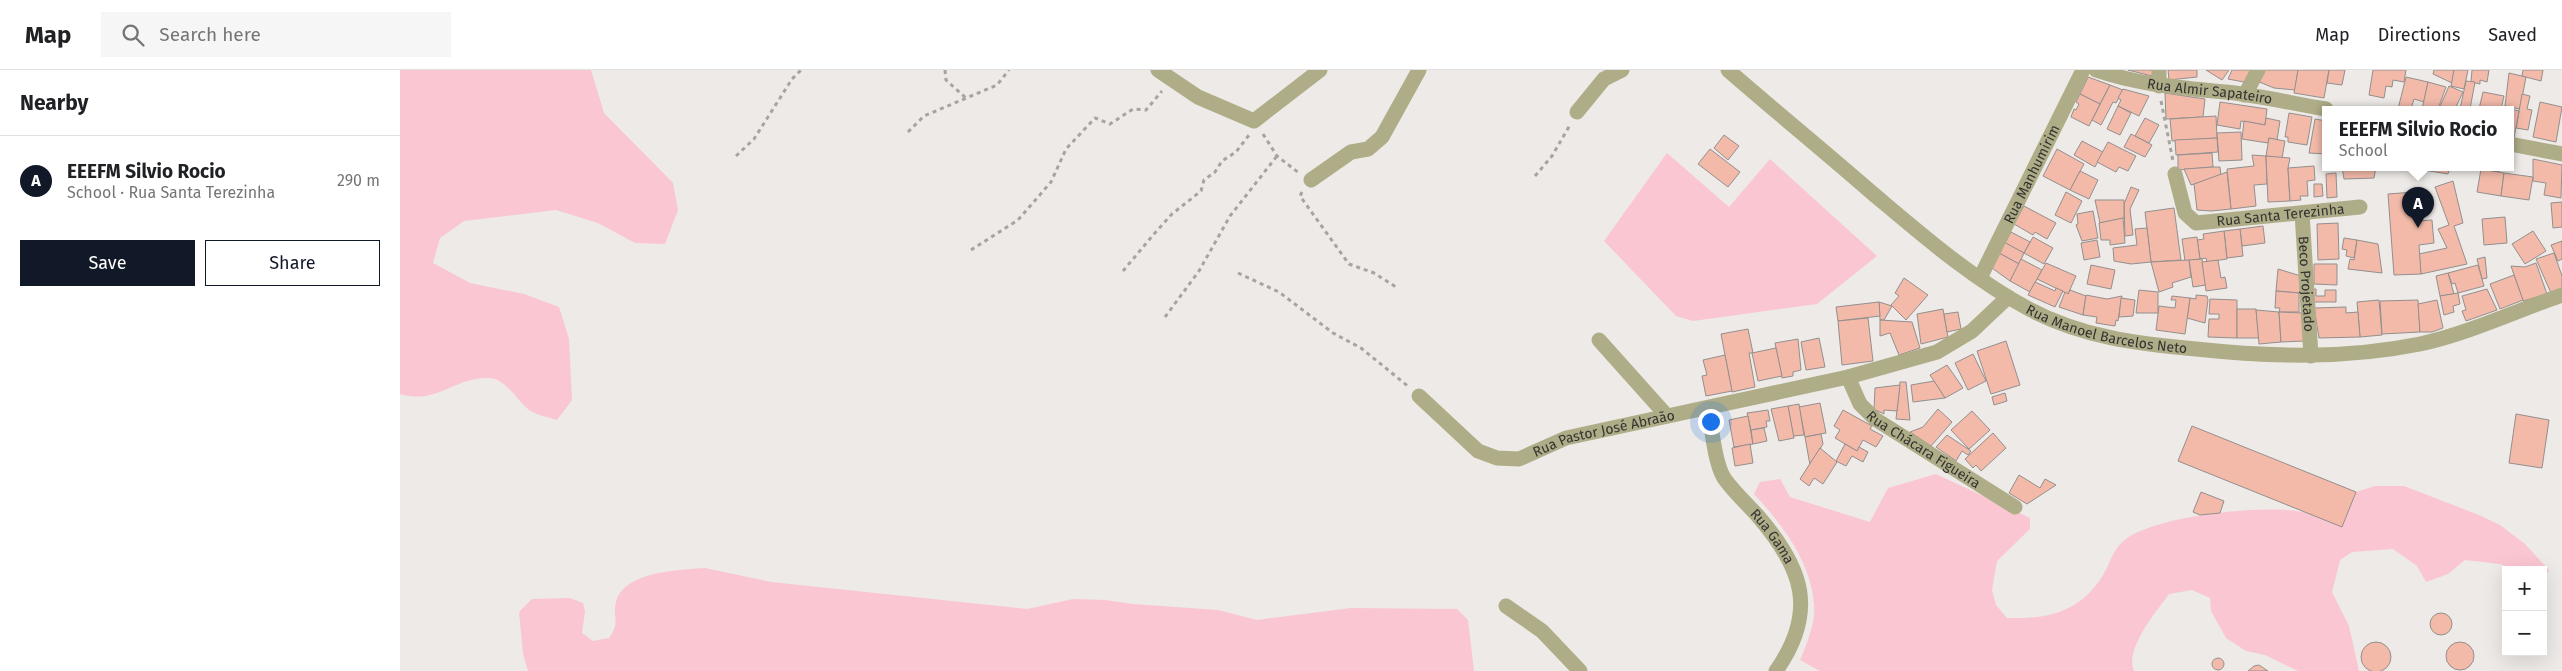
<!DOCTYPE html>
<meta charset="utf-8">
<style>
:root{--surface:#fff;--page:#f6f6f6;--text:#202124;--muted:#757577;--line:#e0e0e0;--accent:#111827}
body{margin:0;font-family:"Fira Sans",sans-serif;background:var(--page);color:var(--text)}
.controls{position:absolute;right:15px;bottom:15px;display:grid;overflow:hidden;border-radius:0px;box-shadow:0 5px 20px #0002}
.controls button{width:45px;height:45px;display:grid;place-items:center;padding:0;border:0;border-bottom:1px solid var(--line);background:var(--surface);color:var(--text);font:25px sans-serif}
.you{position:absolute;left:1310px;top:351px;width:18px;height:18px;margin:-12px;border:4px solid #fff;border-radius:50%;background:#1a73e8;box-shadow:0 0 0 8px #1a73e833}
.badge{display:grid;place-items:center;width:32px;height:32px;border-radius:50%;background:var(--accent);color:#fff;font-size:16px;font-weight:700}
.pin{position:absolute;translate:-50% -41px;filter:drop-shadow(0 1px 2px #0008)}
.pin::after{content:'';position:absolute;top:26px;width:18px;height:15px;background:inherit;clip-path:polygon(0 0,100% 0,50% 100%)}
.popup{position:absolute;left:1922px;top:36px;width:192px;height:65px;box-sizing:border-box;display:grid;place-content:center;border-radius:0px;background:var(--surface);filter:drop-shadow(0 1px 4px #0005);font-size:16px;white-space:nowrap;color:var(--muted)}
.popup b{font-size:19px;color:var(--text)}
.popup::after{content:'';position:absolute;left:50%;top:100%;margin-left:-10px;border:10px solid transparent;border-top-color:var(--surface)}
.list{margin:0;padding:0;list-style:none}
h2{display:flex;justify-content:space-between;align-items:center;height:65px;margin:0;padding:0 20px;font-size:21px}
h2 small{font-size:16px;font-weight:400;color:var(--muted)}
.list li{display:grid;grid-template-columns:32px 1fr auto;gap:15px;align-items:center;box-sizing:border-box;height:90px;padding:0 20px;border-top:1px solid var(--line)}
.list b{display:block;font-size:19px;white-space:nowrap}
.list p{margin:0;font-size:16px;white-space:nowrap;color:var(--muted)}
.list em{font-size:16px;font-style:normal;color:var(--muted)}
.actions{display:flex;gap:10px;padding:15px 20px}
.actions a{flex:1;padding:11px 0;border:1px solid var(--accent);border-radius:0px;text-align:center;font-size:18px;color:var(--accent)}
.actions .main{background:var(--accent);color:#fff}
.icon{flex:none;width:28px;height:28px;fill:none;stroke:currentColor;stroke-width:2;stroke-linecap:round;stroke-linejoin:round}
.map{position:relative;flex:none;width:2162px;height:601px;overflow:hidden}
header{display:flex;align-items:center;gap:30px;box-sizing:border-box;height:70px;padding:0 25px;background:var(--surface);border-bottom:1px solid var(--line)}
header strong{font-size:24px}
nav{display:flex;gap:28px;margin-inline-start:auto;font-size:18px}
.search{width:350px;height:45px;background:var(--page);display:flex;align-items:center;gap:12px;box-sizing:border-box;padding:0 18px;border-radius:0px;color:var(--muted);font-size:19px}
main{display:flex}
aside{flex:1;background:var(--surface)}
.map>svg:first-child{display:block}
.green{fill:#fac6d2}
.building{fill:#f3baa9;stroke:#938f8e}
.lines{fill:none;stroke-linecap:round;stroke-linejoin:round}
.path{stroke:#a6a4a1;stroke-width:3;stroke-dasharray:4 4;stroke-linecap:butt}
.minor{stroke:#afad87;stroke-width:15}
.labels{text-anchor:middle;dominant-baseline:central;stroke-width:4;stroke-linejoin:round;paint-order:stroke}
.street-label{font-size:14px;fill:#343332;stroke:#fff}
</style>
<header>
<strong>Map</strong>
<div class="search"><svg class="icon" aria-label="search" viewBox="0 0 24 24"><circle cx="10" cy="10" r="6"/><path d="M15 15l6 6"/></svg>Search here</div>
<nav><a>Map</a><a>Directions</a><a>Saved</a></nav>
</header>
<main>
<aside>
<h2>Nearby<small></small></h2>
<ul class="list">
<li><span class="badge">A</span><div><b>EEEFM Silvio Rocio</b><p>School · Rua Santa Terezinha</p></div><em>290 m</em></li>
</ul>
<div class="actions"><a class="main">Save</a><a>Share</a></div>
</aside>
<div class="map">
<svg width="2162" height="601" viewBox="0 0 2162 601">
<rect width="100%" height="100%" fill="#edeae7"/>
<g class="green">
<path d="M0 0H191L204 43 273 113 278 140 265 174 235 173 198 153 156 140 64 151 40 168 33 193 70 213 124 224 159 237 169 269 172 330 157 350C148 347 135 345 128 339 117 330 105 308 89 308 53 307 38 335 0 324Z"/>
<path d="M1267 83 1329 137 1370 89 1477 186 1417 234 1293 251 1276 246 1204 171Z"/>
<path d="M1536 404 1630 448V459L1597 491 1592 520 1596 535 1607 548C1648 549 1678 543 1702 507 1711 493 1712 479 1726 469 1756 446 1870 433 1907 443 1919 446 1931 452 1942 456L1956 422 1975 416H2004L2079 445 2100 455 2125 474 2149 500 2145 508 2143 500H2115L2100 494 2065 490 2048 504 2026 512 2017 496 1993 479 1952 482 1940 490 1932 522 1949 556 1959 601H1898L1865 585 1846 581 1826 568 1811 541 1810 528 1792 520 1769 524C1757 541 1724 579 1734 601H1420L1400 590C1406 576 1412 561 1414 546 1417 500 1384 456 1354 424L1360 412 1380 409 1390 427 1470 452 1488 418Z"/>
<path d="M305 498 371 512 627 539 673 529 705 530 733 534 818 540 857 550 951 538 1057 539 1068 550 1074 601H128L123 584 119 542 132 529 170 528 183 533 185 542 182 563 193 571 209 568C221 552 212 548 216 532 224 501 279 500 305 498Z"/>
</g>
<g class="building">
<path d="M1728 0H1753L1752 6Z"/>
<path d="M1768 0H1797V7L1769 10Z"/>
<path d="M1806 0H1829L1822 10Z"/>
<path d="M1832 0H1855L1849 13 1828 9Z"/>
<path d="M1863 0H1898L1895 20 1874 18 1857 11Z"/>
<path d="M1898 0H1929L1924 28 1894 23Z"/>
<path d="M1929 0H1945L1942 15 1927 13Z"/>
<path d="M1973 0H2006L2004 12 1993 10 1992 17 1986 16 1984 28 1969 25Z"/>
<path d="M2034 0H2054L2052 13 2033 4Z"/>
<path d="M2054 0H2068L2064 19 2051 16Z"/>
<path d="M2072 0H2089L2087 12 2080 10V14L2071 12Z"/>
<path d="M2123 0H2143L2141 11 2122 6Z"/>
<path d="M2109 3 2126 7 2120 39 2105 36Z"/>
<path d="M1688 7 1710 15 1700 34 1680 24Z"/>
<path d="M2006 7 2028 12 2024 32 2014 29 2011 39H1998Z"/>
<path d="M2066 11 2075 12 2070 39H2060Z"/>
<path d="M2028 12 2046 17 2038 39H2022Z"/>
<path d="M1710 15 1723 20 1716 33 1713 32 1701 55 1692 50Z"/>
<path d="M2049 16 2063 22 2055 39H2039Z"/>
<path d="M1723 19 1749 26 1739 46 1718 36 1721 30 1718 28Z"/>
<path d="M2083 22 2104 26 2101 39H2079Z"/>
<path d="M1765 23 1805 29 1803 47 1766 49Z"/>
<path d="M1680 24 1700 34 1689 56 1671 47 1674 39 1676 40 1679 34 1676 32Z"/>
<path d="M2122 24 2130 26 2127 39 2132 40 2128 60 2116 58Z"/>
<path d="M1820 32 1867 39 1865 55 1841 51 1840 59 1817 55Z"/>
<path d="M2140 32 2162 37 2156 72 2133 67Z"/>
<path d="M1718 36 1731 43 1720 65 1707 59Z"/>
<path d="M2102 37 2119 41 2114 68H2110V39H2101Z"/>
<path d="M1889 43 1912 47 1907 75 1888 72V67H1885Z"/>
<path d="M1816 46 1817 68 1772 71 1770 49Z"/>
<path d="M1745 48 1759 55 1749 73 1735 66Z"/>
<path d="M1866 48 1880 51 1877 70 1869 68 1868 73 1842 69 1844 51 1865 55Z"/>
<path d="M1915 49 1926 51V84L1909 83Z"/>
<path d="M1841 62 1842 90 1819 91 1817 63Z"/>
<path d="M1731 64 1752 75 1745 87 1724 77Z"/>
<path d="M1324 65 1339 76 1328 90 1314 78Z"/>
<path d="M1817 68 1818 82 1776 85 1775 70Z"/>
<path d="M1869 68 1885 71 1882 88 1866 86Z"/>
<path d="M1682 71 1703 82 1695 97 1674 85Z"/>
<path d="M1708 72 1736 86 1728 101 1719 97 1716 102 1697 92Z"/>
<path d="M1310 79 1340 102 1328 117 1298 94Z"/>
<path d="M1657 79 1684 94 1670 120 1643 106Z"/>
<path d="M1812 83 1813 97 1778 100V85Z"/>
<path d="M1852 85 1866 86 1867 114 1854 115 1856 136 1831 139 1827 99 1854 96Z"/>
<path d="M1866 86 1890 88 1888 98 1890 131 1868 132Z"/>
<path d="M2133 89 2162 95 2161 128 2144 125 2146 113 2133 111Z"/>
<path d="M1914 96 1915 110 1907 111 1908 126H1900L1901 130 1890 131 1888 98Z"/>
<path d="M1813 97H1820L1821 106 1791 115 1784 99Z"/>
<path d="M1942 97H1976L1974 108 1944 109Z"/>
<path d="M2024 97H2050L2048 104 2023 100Z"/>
<path d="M2081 97H2100L2099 102 2081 99Z"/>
<path d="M2081 99 2104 103 2101 126 2077 122Z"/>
<path d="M1680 101 1698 110 1689 129 1670 120Z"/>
<path d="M1827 102 1831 139 1811 141 1797 140 1794 114Z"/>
<path d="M1936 103 1937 127 1927 128 1926 104Z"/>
<path d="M2104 103 2133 107 2129 130 2101 126Z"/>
<path d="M2053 111 2063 153 2054 156 2067 194 2021 204 2019 184 2047 178 2038 159 2049 155 2035 117Z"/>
<path d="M1914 114H1922L1923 126 1914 127Z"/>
<path d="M1731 117 1739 120 1730 139 1733 165 1725 166 1724 134Z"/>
<path d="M1666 122 1682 131 1671 153 1655 145Z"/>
<path d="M2014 122 2017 151 2032 150 2034 173 2019 175 2021 204 1994 205 1988 124Z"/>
<path d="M1695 130H1724V148L1700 153Z"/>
<path d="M2162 132V157L2153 158 2151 133Z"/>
<path d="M1624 136 1656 153 1647 169 1635 162 1633 165 1614 154Z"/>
<path d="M1774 138 1781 190 1751 192 1745 142Z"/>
<path d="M1693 141 1698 168 1682 171 1676 155 1678 154 1677 144Z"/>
<path d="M2105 147 2107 173 2084 175 2082 149Z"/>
<path d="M1723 148 1725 173 1710 175V170H1701L1699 153Z"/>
<path d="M1938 153 1939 189 1918 190 1917 154Z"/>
<path d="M1863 156 1865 173 1842 176 1840 159Z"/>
<path d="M1747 158 1751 192 1731 194 1714 191 1713 178 1737 175 1735 159Z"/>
<path d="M1840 159 1843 186 1827 188 1824 161Z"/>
<path d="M1824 161 1827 189 1807 192 1806 188 1800 189 1797 170 1804 169 1803 164Z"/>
<path d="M2133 161 2146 181 2125 194 2112 174Z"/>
<path d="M1611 162 1630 172 1624 183 1605 173Z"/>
<path d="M1633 167 1653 178 1644 194 1624 183Z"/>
<path d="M1797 167 1800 189 1785 191 1782 169Z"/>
<path d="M1944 168 1957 170 1954 188 1946 186 1947 180 1942 179Z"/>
<path d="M1697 170 1700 187 1684 190 1681 173Z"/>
<path d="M1957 170 1978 174 1982 203 1948 199 1950 189 1954 190Z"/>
<path d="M2162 171V189L2158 191 2151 175Z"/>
<path d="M1604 172 1624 183 1619 194 1599 183Z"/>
<path d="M1599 183 1619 194 1610 211 1592 198Z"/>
<path d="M2154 183 2162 206V219L2151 223 2136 189Z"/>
<path d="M2085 187 2087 208 2082 209 2077 189Z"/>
<path d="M1621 189 1642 200 1630 222 1610 211Z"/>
<path d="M1802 189 1806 215 1793 217 1789 190Z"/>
<path d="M1789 190 1791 207 1772 213 1773 217 1759 222 1751 192Z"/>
<path d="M1818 190 1821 208 1825 207 1827 218 1806 221 1802 192Z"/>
<path d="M1646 193 1676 206 1668 224 1637 209Z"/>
<path d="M2136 193 2147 224 2123 231 2111 196 2125 197Z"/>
<path d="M1914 194H1937V215L1914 214Z"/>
<path d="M1691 195 1715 200 1711 219 1687 214Z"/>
<path d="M2078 195 2084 216 2058 223 2055 213 2052 214 2048 203Z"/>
<path d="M1878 199 1901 206 1900 223 1876 221Z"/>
<path d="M2048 203 2054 224 2040 226 2036 206Z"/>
<path d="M2114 205 2123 230 2100 239 2090 214Z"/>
<path d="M1504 208 1528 225 1506 250 1491 235 1499 226 1495 223Z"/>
<path d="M1635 212 1655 221 1656 218 1663 221 1655 237 1628 225Z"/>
<path d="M1913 219H1916V226H1925V220H1936V232H1913Z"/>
<path d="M2087 219 2097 240 2066 251 2062 241 2066 240 2062 226Z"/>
<path d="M1670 220 1686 226 1683 245 1659 237 1665 222 1668 224Z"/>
<path d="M1739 220 1758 222V243H1736Z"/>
<path d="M1876 221 1899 223V242H1879L1880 238H1875Z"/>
<path d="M2058 223 2060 234 2053 236 2054 242 2044 245 2040 226Z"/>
<path d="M1686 225 1707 229 1722 226 1718 251 1716 250 1715 256 1696 253 1697 247 1683 245Z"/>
<path d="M1796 225 1807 226 1808 230 1805 253 1787 248 1790 228 1796 229Z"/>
<path d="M1772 226 1790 228 1785 264 1756 260 1759 236 1775 238 1776 230H1771Z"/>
<path d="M1721 228 1735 230 1733 246 1719 247Z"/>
<path d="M1810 229 1837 230V268L1808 267 1809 249H1819V244H1809Z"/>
<path d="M1979 230 1982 265 1960 267 1957 232Z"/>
<path d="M2018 230 2020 262 1982 264 1980 231Z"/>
<path d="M2037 230 2043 258 2032 262H2020L2018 234Z"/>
<path d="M1479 232 1492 236 1484 250H1480Z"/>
<path d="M1479 232 1480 246 1438 251 1436 237Z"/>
<path d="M1946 237V243L1958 242 1960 267 1919 268 1914 238Z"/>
<path d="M1543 239 1548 267 1521 274 1517 244Z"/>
<path d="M1837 239H1856L1859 268H1837Z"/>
<path d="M1856 240 1879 242 1881 272 1859 274Z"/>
<path d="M1558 242 1561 259 1547 262 1544 244Z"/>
<path d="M1879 242 1903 243 1905 271 1881 272Z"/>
<path d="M1468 248 1473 291 1442 295 1438 251Z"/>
<path d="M1480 250 1512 252 1520 278 1499 285 1490 263 1480 266Z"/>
<path d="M1348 259 1353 283H1349L1355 317 1332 322 1321 264Z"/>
<path d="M1419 268 1425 297 1406 300 1401 272Z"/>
<path d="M1398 269 1401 300 1393 302V306L1382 308 1375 273Z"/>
<path d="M1606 271 1620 315 1591 324 1577 281Z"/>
<path d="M1376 278 1382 306 1358 311 1352 283Z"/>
<path d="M1573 284 1586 311 1568 320 1555 293Z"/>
<path d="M1325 285 1332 321 1306 326 1302 306 1307 305 1303 290Z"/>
<path d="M1547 295 1563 318 1545 328 1530 305Z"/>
<path d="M1534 311 1545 328 1513 332 1511 315Z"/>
<path d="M1500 312H1506L1510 350 1496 349Z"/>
<path d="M1500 315 1497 341 1484 340V344L1474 339 1475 318Z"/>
<path d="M1605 323 1607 331 1594 335 1592 327Z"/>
<path d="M1420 333 1426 363 1405 367 1399 337Z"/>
<path d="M1399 334 1404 365 1393 366 1388 336Z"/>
<path d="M1388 336 1394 368 1379 371 1371 339Z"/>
<path d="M1538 339 1552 352 1531 376 1510 362 1523 357Z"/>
<path d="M1368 340 1370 351H1366L1367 357 1351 360 1347 343Z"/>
<path d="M1443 340 1472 356 1470 359 1483 366 1476 377 1463 370 1457 381 1435 368 1440 360 1434 356Z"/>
<path d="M1572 341 1590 360 1569 379 1551 360Z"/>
<path d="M2116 344 2149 350 2142 398 2109 393Z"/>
<path d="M1348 346 1353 374 1334 377 1329 350Z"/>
<path d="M1792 356 1956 422 1942 457 1778 391Z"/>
<path d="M1364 358 1367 371 1353 374 1351 360Z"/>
<path d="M1593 363 1606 378 1581 401 1576 395 1573 398 1565 389Z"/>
<path d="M1421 364 1423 374 1410 395 1405 367Z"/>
<path d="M1547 365 1571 381 1568 385 1562 381 1556 391 1536 377Z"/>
<path d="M1350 374 1353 393 1335 396 1332 378Z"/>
<path d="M1445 374 1457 381 1459 377 1468 382 1463 392 1452 386 1446 396 1436 391Z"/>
<path d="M1420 378 1437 392 1423 414 1414 408 1409 416 1400 409Z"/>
<path d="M1619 405 1640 418 1645 409 1656 415 1627 434 1609 423Z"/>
<path d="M1801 422 1824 431 1820 443 1800 445 1793 442Z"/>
<circle cx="2041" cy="554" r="11"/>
<circle cx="2060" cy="586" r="14"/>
<circle cx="1976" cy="587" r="15"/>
<circle cx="1818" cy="594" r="6"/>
<path d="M1859 595 1868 601H1848L1854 596Z"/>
</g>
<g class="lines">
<g class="path">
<path d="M545 0 546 10 567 29"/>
<path d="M1761 31 1773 91"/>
<path d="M508 62 524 46 597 15 609 0"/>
<path d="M863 64 877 86 899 103"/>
<path d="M336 86 354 69 392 9 401 0"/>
<path d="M1135 106 1152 86 1170 55"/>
<path d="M902 122 900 126 949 194 974 203 996 217"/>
<path d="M571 180 618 150 651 112 666 79 695 48 710 54 733 39 746 40 762 21"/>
<path d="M723 201 754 164 772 144 801 121 804 110 815 102 822 91 836 82 849 65"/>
<path d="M838 203 879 222 933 263 961 278 1009 317"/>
<path d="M765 247 799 201 830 146 877 86"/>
</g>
<g class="minor">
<path d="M758 0 798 27 854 51 920 0"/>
<path id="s1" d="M1328 0C1375 41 1424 81 1471 122 1521 164 1571 208 1629 239 1682 267 1738 274 1796 279 1871 287 1946 289 2020 274 2067 264 2116 241 2162 225"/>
<path id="s2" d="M1696 0C1742 16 1787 18 1835 23 1865 27 1896 34 1926 39"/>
<path d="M1759 16V0"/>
<path d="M1845 25 1858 0"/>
<path d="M1177 42 1204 9 1222 0"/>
<path d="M2110 74 2162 84"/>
<path id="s3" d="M1775 104 1785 143 1796 153 1960 137"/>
<path d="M911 110 951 82 968 79 982 67 1019 0"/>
<path id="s4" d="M1902 143 1911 286"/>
<path id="s5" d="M1580 208 1683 0"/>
<path d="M1199 270 1267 346"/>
<path id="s6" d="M1448 307 1460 334 1475 349 1615 437"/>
<path id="s7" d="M1019 326 1078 381 1097 388 1119 389 1166 368 1448 307 1537 282 1572 261 1608 227"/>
<path id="s8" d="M1308 338C1312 357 1314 391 1324 408 1333 421 1346 433 1357 445 1403 498 1418 541 1376 601"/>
<path d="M1106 536 1142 561 1180 601"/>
</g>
</g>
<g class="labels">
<g class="street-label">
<text stroke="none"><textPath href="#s2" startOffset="116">Rua Almir Sapateiro</textPath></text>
<text stroke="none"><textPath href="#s5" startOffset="116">Rua Manhumirim</textPath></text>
<text stroke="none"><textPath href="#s3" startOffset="140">Rua Santa Terezinha</textPath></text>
<text stroke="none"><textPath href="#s4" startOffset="71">Beco Projetado</textPath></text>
<text stroke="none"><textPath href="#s1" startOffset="466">Rua Manoel Barcelos Neto</textPath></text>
<text stroke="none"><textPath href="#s7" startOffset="212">Rua Pastor José Abraão</textPath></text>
<text stroke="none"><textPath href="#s6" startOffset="108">Rua Chácara Figueira</textPath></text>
<text stroke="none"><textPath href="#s8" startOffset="148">Rua Gama</textPath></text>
</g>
</g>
</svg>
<div class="controls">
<button>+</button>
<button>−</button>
</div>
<div class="you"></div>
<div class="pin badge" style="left:2018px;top:158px">A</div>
<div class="popup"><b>EEEFM Silvio Rocio</b>School</div>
</div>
</main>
